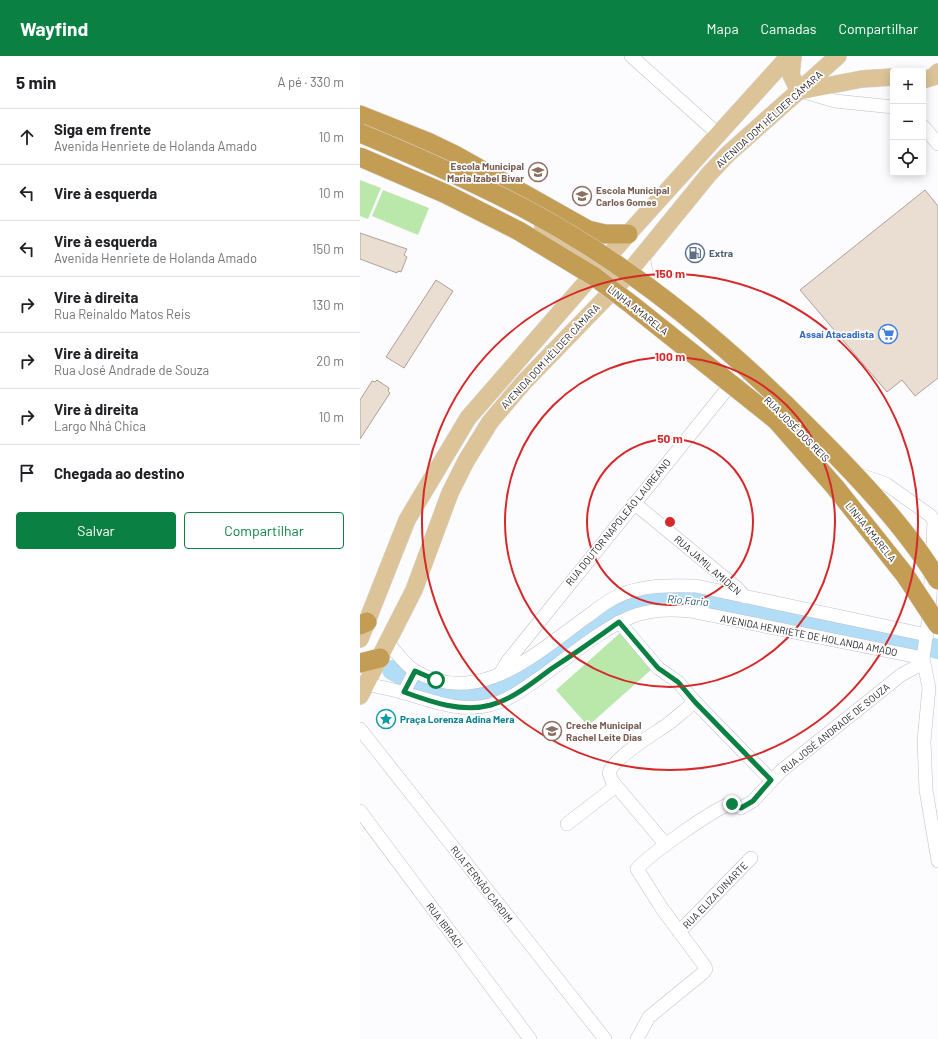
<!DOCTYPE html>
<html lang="pt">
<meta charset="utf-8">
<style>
:root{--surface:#fff;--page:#f6f6f6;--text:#202124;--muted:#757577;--line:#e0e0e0;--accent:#0b8043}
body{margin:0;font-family:Barlow,sans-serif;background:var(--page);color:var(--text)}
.controls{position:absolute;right:12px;top:12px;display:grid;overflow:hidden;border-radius:4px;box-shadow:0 2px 10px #0003}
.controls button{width:36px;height:36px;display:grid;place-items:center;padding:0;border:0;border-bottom:1px solid var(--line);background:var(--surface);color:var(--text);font:20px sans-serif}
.stop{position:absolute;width:12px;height:12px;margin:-9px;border:3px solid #0b8043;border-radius:50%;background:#fff}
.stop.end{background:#0b8043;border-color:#fff;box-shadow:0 1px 4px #0008}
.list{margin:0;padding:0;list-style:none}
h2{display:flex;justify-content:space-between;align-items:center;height:52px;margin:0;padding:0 16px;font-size:17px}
h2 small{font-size:13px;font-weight:400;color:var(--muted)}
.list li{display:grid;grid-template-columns:26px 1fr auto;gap:12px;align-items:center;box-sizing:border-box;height:56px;padding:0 16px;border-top:1px solid var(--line)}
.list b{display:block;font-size:15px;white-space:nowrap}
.list p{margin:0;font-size:13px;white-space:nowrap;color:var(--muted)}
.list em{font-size:13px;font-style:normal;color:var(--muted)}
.actions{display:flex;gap:8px;padding:12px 16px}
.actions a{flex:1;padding:9px 0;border:1px solid var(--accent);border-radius:4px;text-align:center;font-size:14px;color:var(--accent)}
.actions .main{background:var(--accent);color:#fff}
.icon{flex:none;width:22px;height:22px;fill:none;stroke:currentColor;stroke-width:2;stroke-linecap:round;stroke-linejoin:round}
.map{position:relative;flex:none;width:578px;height:983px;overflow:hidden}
header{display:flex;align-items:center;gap:24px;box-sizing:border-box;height:56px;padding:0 20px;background:var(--accent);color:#fff}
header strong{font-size:19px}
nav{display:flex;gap:22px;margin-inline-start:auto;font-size:14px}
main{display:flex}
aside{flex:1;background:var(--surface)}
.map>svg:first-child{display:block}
.pitch{fill:#bae8ab}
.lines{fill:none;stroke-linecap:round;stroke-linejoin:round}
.river{stroke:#b1ddf6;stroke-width:20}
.building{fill:#eaddd2;stroke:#aea297}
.minor-casing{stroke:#c2bfcd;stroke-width:14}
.major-casing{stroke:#d8d7d8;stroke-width:18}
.highway-casing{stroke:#d8d7d8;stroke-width:20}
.minor{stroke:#fff;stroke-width:13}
.major{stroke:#dcc498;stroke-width:17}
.highway{stroke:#c49d54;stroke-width:19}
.highway-bridge-casing{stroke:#d8d7d8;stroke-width:20;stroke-linecap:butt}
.highway-bridge{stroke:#c49d54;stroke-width:19}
.route{stroke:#0b8043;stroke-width:5}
.ring{fill:none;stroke:#d62828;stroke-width:2}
.labels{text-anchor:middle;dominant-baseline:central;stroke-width:3.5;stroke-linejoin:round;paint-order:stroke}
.street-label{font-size:10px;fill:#242328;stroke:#fff}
.education-label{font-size:10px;font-weight:bold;fill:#785e54;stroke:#fff;text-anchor:start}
.service-label{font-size:10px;font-weight:bold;fill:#4e5e75;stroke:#fff;text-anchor:start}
.shop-label{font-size:10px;font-weight:bold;fill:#366cbe;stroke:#fff;text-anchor:end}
.culture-label{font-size:10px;font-weight:bold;fill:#0d838f;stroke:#fff;text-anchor:start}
.water-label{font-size:11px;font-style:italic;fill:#225c78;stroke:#fff}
.centre{fill:#d62828;stroke:#fff;stroke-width:2}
.ring-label{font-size:12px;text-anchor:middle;font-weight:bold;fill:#d62828;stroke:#fff;stroke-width:3.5;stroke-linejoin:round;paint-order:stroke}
</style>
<header>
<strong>Wayfind</strong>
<nav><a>Mapa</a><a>Camadas</a><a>Compartilhar</a></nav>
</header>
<main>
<aside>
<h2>5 min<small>A pé · 330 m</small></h2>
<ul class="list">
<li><svg class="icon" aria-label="ahead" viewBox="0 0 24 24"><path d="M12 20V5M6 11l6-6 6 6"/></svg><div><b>Siga em frente</b><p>Avenida Henriete de Holanda Amado</p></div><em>10 m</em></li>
<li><svg class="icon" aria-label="left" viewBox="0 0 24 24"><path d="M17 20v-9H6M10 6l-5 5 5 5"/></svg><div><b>Vire à esquerda</b></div><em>10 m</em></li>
<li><svg class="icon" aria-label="left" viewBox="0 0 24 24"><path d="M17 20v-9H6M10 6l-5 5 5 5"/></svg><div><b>Vire à esquerda</b><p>Avenida Henriete de Holanda Amado</p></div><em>150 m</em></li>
<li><svg class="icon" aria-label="right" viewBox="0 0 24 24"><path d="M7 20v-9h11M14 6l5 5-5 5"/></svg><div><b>Vire à direita</b><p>Rua Reinaldo Matos Reis</p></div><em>130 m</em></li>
<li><svg class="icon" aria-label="right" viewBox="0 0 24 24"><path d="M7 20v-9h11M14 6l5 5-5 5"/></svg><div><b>Vire à direita</b><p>Rua José Andrade de Souza</p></div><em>20 m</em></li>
<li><svg class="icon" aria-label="right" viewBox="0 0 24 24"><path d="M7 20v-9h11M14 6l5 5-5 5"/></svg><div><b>Vire à direita</b><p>Largo Nhá Chica</p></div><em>10 m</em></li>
<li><svg class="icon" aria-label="arrive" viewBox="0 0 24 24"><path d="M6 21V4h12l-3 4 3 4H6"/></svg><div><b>Chegada ao destino</b></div></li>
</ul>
<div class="actions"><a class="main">Salvar</a><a>Compartilhar</a></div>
</aside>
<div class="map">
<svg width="578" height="983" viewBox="0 0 578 983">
<rect width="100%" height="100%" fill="#fcfbfe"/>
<g class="pitch">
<path d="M0 124 21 132 8 163 0 160Z"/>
<path d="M23 134 69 152 58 179 12 160Z"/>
<path d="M260 577 292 613 228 670 196 634Z"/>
</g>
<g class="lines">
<path class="river" d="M32 614C46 621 61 632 76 637 153 659 214 562 284 544 302 539 320 541 338 543L578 593"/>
</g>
<g class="building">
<path d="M565 134 578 150V322L555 340 542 324 527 336 440 234Z"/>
<path d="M0 177 47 193 44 199 47 201 41 216 38 215 37 217 0 203Z"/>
<path d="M76 224 93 235 44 312 26 301Z"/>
<path d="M17 324 29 332 28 335 30 337 0 383V344L12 325 15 326Z"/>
</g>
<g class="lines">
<defs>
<g id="minor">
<path d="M271 0 359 79"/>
<path d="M441 35 475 45 533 51"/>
<path d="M563 70 578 88"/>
<path d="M283 200 290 235"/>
<path d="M495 417 526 428 571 460 574 466 569 560 563 602 569 632 564 685 566 734 578 805"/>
<path d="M274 447 377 532 385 541"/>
<path d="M259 566 298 612 318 626 335 646 411 724"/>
<path d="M28 587C36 596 45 609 55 615 120 653 178 595 228 560 237 553 247 545 258 540 282 529 310 529 336 530L567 579"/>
<path d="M140 618 147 606 380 317"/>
<path d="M6 628C19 631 32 633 44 637 73 645 100 657 130 649 148 645 163 633 178 623 205 604 246 569 276 559 294 553 312 553 330 555L563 602"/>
<path d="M44 636 55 615"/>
<path d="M0 673 245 983"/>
<path d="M0 755 170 983"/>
<path d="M207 768 256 730"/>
<path d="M306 789 252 725 249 717C254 701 294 678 308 668 317 661 326 653 335 646"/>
<path d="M319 876 391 802"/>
<path d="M277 983 289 961 343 917 346 913 344 909 303 854 277 813C290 798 352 754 370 748L381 752 393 745 421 715 541 619 563 607"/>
</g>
<g id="major">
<path d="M433 0 431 19 439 35"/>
<path d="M563 24 573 21 578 16"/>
<path d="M440 35 502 23 533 21"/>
<path d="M197 160 188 162 183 167V174L186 179 240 211 250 214"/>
<path d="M0 583 47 464 108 362 268 178 429 0"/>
<path d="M0 640 54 534 90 437 106 405 130 366 164 326 261 226 349 118 368 98 478 0"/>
</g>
<g id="highway">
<path d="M0 59 68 86 95 99 228 174 245 178H268"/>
<path d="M0 569 7 566"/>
<path d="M0 607 20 602"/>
</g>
</defs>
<use href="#minor" class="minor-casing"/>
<use href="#major" class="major-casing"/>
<use href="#highway" class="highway-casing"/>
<use href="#minor" class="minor"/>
<use href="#major" class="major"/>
<use href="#highway" class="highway"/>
<defs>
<g id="highway-bridge">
<path d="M0 77C58 101 114 126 169 155 277 213 371 292 456 379 499 422 546 472 578 524"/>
<path d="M0 101 86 138 159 175 235 221 272 249 416 364 475 431 545 519 578 569"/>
</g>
</defs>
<use href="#highway-bridge" class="highway-bridge-casing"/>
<use href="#highway-bridge" class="highway-bridge"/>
</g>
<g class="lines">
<path class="route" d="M76 624 55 615 44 636C71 646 102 657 131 649 153 643 172 627 191 613 214 598 237 582 259 566L298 612 318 626 335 646 411 724 393 745 381 752 372 748"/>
</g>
<g class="ring">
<circle cx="310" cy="466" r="83"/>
<circle cx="310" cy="466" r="165"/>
<circle cx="310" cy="466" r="248"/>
</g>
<defs>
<symbol id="school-ring" viewBox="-11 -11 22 22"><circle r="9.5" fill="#fff" stroke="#8d6e63" stroke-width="1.5"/><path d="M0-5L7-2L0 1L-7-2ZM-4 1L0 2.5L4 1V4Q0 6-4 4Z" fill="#8d6e63"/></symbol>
<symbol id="fuel-ring" viewBox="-11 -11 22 22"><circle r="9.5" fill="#fff" stroke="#5c6f8a" stroke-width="1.5"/><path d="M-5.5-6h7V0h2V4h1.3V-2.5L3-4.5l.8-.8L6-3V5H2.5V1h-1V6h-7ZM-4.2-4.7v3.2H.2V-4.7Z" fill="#5c6f8a"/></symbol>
<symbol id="supermarket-ring" viewBox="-11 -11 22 22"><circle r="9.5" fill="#fff" stroke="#3f7fe0" stroke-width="1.5"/><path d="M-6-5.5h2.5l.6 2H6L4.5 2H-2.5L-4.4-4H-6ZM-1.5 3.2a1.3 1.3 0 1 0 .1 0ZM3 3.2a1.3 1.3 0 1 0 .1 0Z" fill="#3f7fe0"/></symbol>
<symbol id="sight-ring" viewBox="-11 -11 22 22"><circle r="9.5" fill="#fff" stroke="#0f9aa8" stroke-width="1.5"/><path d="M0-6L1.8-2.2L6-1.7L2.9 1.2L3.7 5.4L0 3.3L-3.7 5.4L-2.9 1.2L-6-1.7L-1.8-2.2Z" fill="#0f9aa8"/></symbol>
</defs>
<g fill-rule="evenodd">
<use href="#school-ring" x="167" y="105" width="22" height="22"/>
<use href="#school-ring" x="211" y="129" width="22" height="22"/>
<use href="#fuel-ring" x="324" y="186" width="22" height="22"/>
<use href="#supermarket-ring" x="517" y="267" width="22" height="22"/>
<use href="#sight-ring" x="15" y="652" width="22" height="22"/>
<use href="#school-ring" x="181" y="664" width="22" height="22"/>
</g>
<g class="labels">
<g class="street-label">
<text transform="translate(409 63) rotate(-42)">AVENIDA DOM HÉLDER CÂMARA</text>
<text transform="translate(278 254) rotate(38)">LINHA AMARELA</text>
<text transform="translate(190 300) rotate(-47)">AVENIDA DOM HÉLDER CÂMARA</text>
<text transform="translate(437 373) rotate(45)">RUA JOSÉ DOS REIS</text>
<text transform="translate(258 466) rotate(-51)">RUA DOUTOR NAPOLEÃO LAUREANO</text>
<text transform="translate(511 476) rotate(51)">LINHA AMARELA</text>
<text transform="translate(348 509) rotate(41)">RUA JAMIL AMIDEN</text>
<text transform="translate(449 579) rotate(11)">AVENIDA HENRIETE DE HOLANDA AMADO</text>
<text transform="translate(475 672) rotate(-39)">RUA JOSÉ ANDRADE DE SOUZA</text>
<text transform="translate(122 828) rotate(52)">RUA FERNÃO CARDIM</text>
<text transform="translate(355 839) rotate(-46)">RUA ELIZA DINARTE</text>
<text transform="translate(85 869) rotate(53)">RUA IBIRACI</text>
</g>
<g class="education-label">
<text x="164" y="110" text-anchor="end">Escola Municipal<tspan x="164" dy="12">Maria Izabel Bivar</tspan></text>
<text x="236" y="134">Escola Municipal<tspan x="236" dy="12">Carlos Gomes</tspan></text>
<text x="206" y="669">Creche Municipal<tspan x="206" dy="12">Rachel Leite Dias</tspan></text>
</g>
<g class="service-label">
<text x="349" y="197">Extra</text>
</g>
<g class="shop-label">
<text x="514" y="278">Assaí Atacadista</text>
</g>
<g class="culture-label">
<text x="40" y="663">Praça Lorenza Adina Mera</text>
</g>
<g class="water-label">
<text transform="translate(328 544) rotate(5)">Rio Faria</text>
</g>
</g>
<circle cx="310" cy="466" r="6" class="centre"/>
<g class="ring-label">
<text x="310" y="222">150 m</text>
<text x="310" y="305">100 m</text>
<text x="310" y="387">50 m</text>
</g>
</svg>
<div class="controls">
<button>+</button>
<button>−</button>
<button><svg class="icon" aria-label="locate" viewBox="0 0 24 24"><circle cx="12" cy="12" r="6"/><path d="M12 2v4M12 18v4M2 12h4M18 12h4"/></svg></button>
</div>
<div class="stop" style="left:76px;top:624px"></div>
<div class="stop end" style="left:372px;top:748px"></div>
</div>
</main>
